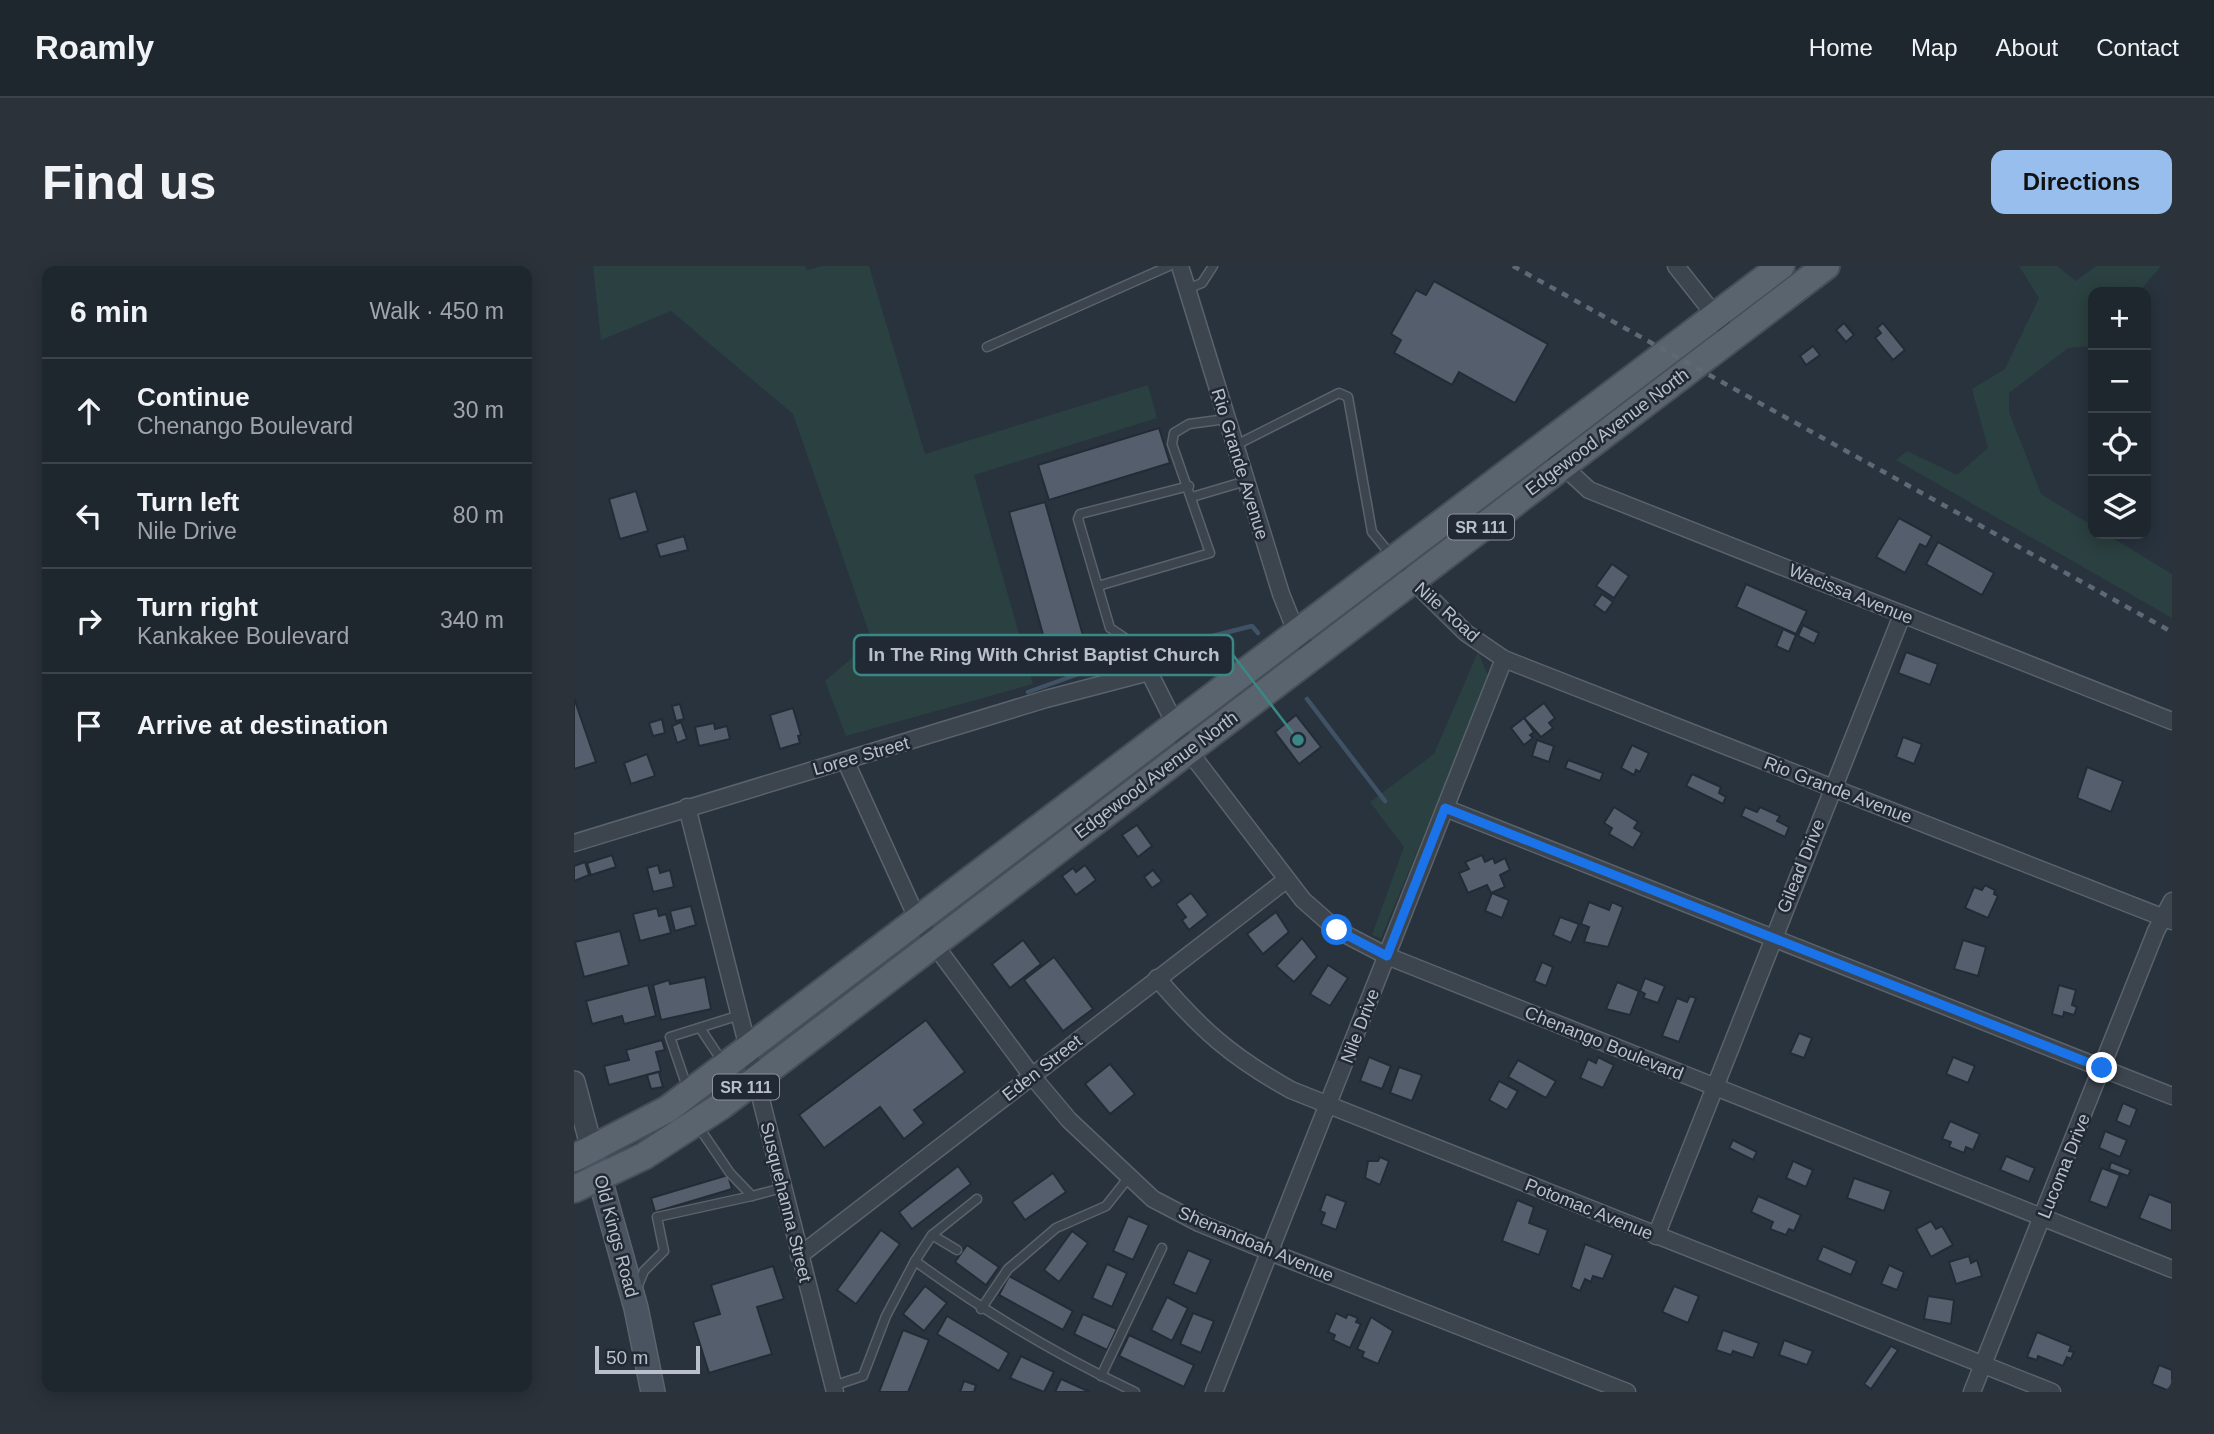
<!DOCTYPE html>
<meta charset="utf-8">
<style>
:root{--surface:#1e262e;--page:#2b323a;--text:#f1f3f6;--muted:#a1a5aa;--line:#3c434a;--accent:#98beee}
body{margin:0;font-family:Arial,sans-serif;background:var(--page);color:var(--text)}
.controls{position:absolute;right:21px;top:21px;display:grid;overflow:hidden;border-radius:14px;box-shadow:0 4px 18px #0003}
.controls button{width:63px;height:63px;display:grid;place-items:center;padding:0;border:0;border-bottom:2px solid var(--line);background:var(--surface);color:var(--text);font:35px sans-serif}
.scale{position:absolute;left:21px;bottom:18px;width:105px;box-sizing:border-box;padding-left:7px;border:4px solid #b9c0c9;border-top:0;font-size:19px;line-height:24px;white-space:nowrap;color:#b9c0c9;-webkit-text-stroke:5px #212a34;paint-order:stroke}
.stop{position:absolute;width:21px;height:21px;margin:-16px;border:5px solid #1a73e8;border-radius:50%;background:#fff}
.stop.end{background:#1a73e8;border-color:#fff;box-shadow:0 2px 7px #0008}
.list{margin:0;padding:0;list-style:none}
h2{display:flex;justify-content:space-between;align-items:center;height:91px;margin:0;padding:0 28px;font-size:30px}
h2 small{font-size:23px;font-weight:400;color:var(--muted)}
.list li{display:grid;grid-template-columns:46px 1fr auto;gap:21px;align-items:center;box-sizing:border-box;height:105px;padding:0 28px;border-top:2px solid var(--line)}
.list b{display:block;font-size:26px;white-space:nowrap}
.list p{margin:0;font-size:23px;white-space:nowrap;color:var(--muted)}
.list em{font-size:23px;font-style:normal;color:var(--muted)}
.icon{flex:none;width:38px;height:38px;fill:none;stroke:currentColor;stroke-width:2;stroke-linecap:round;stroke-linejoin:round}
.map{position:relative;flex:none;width:1598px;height:1126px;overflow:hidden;border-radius:14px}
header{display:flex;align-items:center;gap:42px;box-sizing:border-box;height:98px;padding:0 35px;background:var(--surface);border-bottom:2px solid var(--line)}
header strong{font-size:33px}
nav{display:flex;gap:38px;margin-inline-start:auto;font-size:24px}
.intro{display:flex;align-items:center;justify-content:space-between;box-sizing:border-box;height:168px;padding:0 42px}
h1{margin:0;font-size:49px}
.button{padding:18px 32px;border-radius:14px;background:var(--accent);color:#111;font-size:24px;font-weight:700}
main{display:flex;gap:42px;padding:0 42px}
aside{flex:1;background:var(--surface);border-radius:14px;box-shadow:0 4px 18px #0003}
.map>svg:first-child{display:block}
.green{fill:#2b4040}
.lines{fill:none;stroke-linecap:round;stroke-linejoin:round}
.stream{stroke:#405266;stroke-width:4.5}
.building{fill:#545e6c;stroke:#232c36;stroke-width:2}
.service-casing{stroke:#5a636c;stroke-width:11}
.minor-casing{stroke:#5a636c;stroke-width:19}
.tertiary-casing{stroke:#5a636c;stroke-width:24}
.secondary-casing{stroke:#5a636c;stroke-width:26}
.primary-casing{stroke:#464e58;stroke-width:30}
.service{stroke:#3c454e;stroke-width:8}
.minor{stroke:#3c454e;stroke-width:16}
.tertiary{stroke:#3c454e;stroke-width:21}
.secondary{stroke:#4a5461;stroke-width:23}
.primary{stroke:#5a646e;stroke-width:26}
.rail{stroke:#5f6975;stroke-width:4.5;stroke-dasharray:7 7;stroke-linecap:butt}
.route{stroke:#1a73e8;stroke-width:9}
.labels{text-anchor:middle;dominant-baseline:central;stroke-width:5;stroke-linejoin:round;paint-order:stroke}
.shield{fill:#212a34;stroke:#8b939c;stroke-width:2}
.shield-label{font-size:16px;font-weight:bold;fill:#b9c0c9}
.street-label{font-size:18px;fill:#b9c0c9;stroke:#212a34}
.leader{fill:none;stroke:#3a8885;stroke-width:2.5}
.callout-dot{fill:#3a8885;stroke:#212a34;stroke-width:2.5}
.callout{fill:#212a34;stroke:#3a8885;stroke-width:2.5}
.callout-label{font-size:19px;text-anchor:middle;font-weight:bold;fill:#b9c0c9}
</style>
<header>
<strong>Roamly</strong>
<nav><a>Home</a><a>Map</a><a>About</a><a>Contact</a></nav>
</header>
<div class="intro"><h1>Find us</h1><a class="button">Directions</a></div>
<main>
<aside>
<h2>6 min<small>Walk · 450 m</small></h2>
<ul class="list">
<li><svg class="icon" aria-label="ahead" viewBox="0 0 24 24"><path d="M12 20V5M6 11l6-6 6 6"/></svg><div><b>Continue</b><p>Chenango Boulevard</p></div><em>30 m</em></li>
<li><svg class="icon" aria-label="left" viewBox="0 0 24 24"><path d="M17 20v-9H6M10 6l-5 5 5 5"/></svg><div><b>Turn left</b><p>Nile Drive</p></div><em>80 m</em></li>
<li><svg class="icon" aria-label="right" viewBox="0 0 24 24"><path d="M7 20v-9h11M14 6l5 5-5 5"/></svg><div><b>Turn right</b><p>Kankakee Boulevard</p></div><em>340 m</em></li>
<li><svg class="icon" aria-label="arrive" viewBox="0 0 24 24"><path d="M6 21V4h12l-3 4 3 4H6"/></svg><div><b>Arrive at destination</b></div></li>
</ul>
</aside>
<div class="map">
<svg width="1598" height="1126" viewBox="0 0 1598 1126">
<rect width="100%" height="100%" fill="#28333e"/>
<g class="green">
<path d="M19 0H231L233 4 248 0H295L351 188 574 119 583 152 400 209 459 418 272 470 251 415 298 375 219 148 97 45 27 74Z"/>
<path d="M1445 0H1483L1502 15 1522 0H1587L1565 26H1519V80L1494 82 1435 127V146L1467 228 1519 260V268H1532L1598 308V352L1322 194 1333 185 1383 209 1414 182 1398 123 1431 103 1465 32Z"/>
<path d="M904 386 915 412 807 672 798 669 830 581 796 536 860 488Z"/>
</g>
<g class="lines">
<g class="stream">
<path d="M583 384 678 360 684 367"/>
<path d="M454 426 552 391"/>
<path d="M733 433 811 535"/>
</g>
</g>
<g class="building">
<path d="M860 15 974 78 941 137 885 106 878 119 820 87 827 74 817 68 842 24 852 29Z"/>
<path d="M1270 57 1280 69 1272 76 1262 64Z"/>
<path d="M1309 57 1331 84 1319 94 1301 72 1307 67 1303 62Z"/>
<path d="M1239 80 1246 89 1232 99 1226 90Z"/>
<path d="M585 162 596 197 475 234 464 199Z"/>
<path d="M62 225 74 265 46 273 35 233Z"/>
<path d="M471 236 510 373 473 383 435 246Z"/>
<path d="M1325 252 1358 270 1352 281 1346 278 1331 307 1302 291Z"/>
<path d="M110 270 114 284 86 291 82 278Z"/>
<path d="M1364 276 1420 307 1408 329 1352 298Z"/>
<path d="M1038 298 1055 310 1040 332 1022 320Z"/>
<path d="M1172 318 1233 345 1222 368 1162 341Z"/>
<path d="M1028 328 1039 336 1031 347 1020 339Z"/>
<path d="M1229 359 1245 367 1240 378 1224 370Z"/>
<path d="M1209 363 1222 369 1215 386 1202 380Z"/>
<path d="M1332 386 1364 398 1356 419 1324 407Z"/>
<path d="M0 432 22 496 0 503Z"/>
<path d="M970 437 981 452 975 457 979 462 967 471 950 452Z"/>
<path d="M106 438 110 453 102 455 98 440Z"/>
<path d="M219 442 227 469 224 470 226 477 206 483 196 449Z"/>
<path d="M722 449 747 481 725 498 701 466Z"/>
<path d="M950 452 960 466 956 469 959 472 950 479 937 462Z"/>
<path d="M88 453 91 467 79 470 75 457Z"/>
<path d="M107 456 113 473 103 477 98 460Z"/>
<path d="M140 457 141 463 153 460 156 473 125 480 121 461Z"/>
<path d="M1329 471 1348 478 1340 498 1322 491Z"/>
<path d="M963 474 980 480 975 496 958 490Z"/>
<path d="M1058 479 1075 487 1066 506 1062 504 1060 509 1047 502Z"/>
<path d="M73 488 81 510 57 518 50 497Z"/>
<path d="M994 494 1029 507 1026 515 991 502Z"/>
<path d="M1513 501 1549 515 1537 546 1503 532Z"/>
<path d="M1118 508 1147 521 1145 527 1152 531 1149 538 1112 520Z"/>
<path d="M1040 541 1064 556 1060 562 1068 567 1059 582 1035 568 1038 562 1030 557Z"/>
<path d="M1171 541 1183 546 1186 541 1206 550 1203 555 1215 561 1211 571 1167 550Z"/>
<path d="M563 559 578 580 564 591 548 569Z"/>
<path d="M38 589 42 601 17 609 13 597Z"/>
<path d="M908 589 911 596 919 592 921 597 931 592 936 604 926 609 931 621 917 627 913 619 894 627 885 607 895 603 891 596Z"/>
<path d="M11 596 15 609 0 615V600Z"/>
<path d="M84 599 86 607 96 604 100 621 79 626 73 602Z"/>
<path d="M511 599 522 614 502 629 488 610 499 602 502 606Z"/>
<path d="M579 604 588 615 578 622 570 611Z"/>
<path d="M1411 619 1421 624 1420 628 1424 630 1414 652 1391 642 1400 621 1408 624Z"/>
<path d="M617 627 634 649 615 664 608 654 612 651 602 638Z"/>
<path d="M918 627 935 634 928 652 911 645Z"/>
<path d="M1015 636 1035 644 1038 636 1049 641 1034 681 1010 676 1015 661 1007 658Z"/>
<path d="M117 640 122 659 101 665 96 645Z"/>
<path d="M83 642 85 650 92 648 97 667 66 675 59 648Z"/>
<path d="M702 646 715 666 689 688 673 668Z"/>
<path d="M986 651 1005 658 997 677 979 669Z"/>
<path d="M46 665 55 699 10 711 1 676Z"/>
<path d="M728 672 743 691 720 716 702 700Z"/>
<path d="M449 674 467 698 436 722 418 698Z"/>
<path d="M1389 674 1412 681 1404 710 1380 703Z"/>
<path d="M480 691 519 743 489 765 450 714Z"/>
<path d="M968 696 979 701 972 720 960 715Z"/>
<path d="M754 699 774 712 756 740 736 728Z"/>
<path d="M131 711 137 743 87 754 79 719 95 714 96 718Z"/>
<path d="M1071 712 1091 720 1084 737 1069 732 1071 728 1066 725Z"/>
<path d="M1043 716 1065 725 1056 749 1032 743Z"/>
<path d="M74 719 82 750 50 758 48 750 18 758 12 735Z"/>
<path d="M1485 719 1502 724 1498 739 1503 741 1500 749 1490 746 1489 751 1478 748Z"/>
<path d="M1116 730 1122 732 1105 776 1088 770 1103 732 1113 736Z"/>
<path d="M352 754 391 806 340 844 350 857 330 873 306 841 250 882 225 849Z"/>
<path d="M1225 767 1238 772 1230 792 1216 787Z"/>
<path d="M88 774 91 784 82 786 87 805 35 819 30 800 55 794 52 784Z"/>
<path d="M795 791 817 800 808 823 786 815Z"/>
<path d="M1024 791 1040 799 1029 822 1006 812 1014 793 1022 797Z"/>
<path d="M1379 791 1401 800 1394 817 1372 808Z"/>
<path d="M944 794 982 815 972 832 934 811Z"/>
<path d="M536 798 561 828 536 848 511 818Z"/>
<path d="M825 801 848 809 838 835 816 827Z"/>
<path d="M85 806 89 821 77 823 73 809Z"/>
<path d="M925 815 944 825 933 844 915 834Z"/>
<path d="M1549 837 1563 843 1556 861 1542 855Z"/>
<path d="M1376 855 1406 868 1399 884 1392 881 1390 887 1375 881 1377 876 1368 873Z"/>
<path d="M1531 865 1553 874 1546 891 1525 882Z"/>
<path d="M1159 874 1183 886 1179 894 1155 882Z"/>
<path d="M1432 890 1461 902 1455 916 1426 904Z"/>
<path d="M806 891 815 895 806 919 791 912 794 895H804Z"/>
<path d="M1219 895 1239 904 1232 921 1212 912Z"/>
<path d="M1537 896 1557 904 1554 910 1535 903Z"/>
<path d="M384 900 397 918 338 963 325 946Z"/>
<path d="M1528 902 1546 909 1533 942 1515 935Z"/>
<path d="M479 907 492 926 451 954 438 936Z"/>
<path d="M154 909 158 923 81 946 77 932Z"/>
<path d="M1280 912 1317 925 1310 945 1273 932Z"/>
<path d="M752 928 772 936 762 964 747 958 751 947 746 945Z"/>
<path d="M1575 928 1598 937V965L1565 952Z"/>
<path d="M1184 930 1227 949 1220 965 1215 963 1212 969 1196 963 1199 956 1177 946Z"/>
<path d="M943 934 960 941 955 957 974 964 965 989 928 975Z"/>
<path d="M554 950 575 959 559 994 539 985Z"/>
<path d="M1357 955 1362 963 1368 960 1379 979 1357 991 1342 963Z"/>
<path d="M307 964 326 978 282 1038 263 1024Z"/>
<path d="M498 965 514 977 485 1016 470 1004Z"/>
<path d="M1011 978 1039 989 1029 1013 1019 1010 1017 1016 1011 1013 1006 1025 997 1021Z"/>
<path d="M393 979 425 1001 412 1019 381 996Z"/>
<path d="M1249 980 1283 995 1277 1009 1243 994Z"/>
<path d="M614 984 637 994 622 1028 599 1018Z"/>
<path d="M1395 990 1397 997 1403 994 1408 1010 1382 1018 1375 996Z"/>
<path d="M533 998 553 1007 538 1041 518 1032Z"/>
<path d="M1315 999 1330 1006 1323 1024 1307 1018Z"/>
<path d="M199 1000 210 1033 183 1041 198 1088 135 1107 119 1056 146 1048 137 1019Z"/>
<path d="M435 1010 499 1045 489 1064 425 1029Z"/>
<path d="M351 1020 373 1037 350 1065 329 1048Z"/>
<path d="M1100 1020 1125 1030 1114 1057 1088 1046Z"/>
<path d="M1354 1030 1380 1034 1377 1058 1350 1053Z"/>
<path d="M593 1031 614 1042 598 1075 577 1064Z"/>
<path d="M619 1047 640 1055 627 1087 606 1078Z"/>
<path d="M762 1047 772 1052 774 1048 784 1052 782 1056 787 1058 776 1082 759 1074 761 1069 754 1066Z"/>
<path d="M509 1048 543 1063 533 1084 500 1068Z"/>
<path d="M373 1050 435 1087 425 1105 363 1068Z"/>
<path d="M797 1051 819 1065 804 1098 788 1091 790 1086 783 1083Z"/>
<path d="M329 1064 355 1074 334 1126H305Z"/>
<path d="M1149 1064 1185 1077 1179 1092 1159 1085 1157 1089 1142 1084Z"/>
<path d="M1463 1066 1497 1080 1495 1085 1500 1086 1497 1093 1493 1091 1489 1100 1464 1090 1463 1094 1453 1091Z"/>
<path d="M555 1069 620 1099 610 1121 545 1090Z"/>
<path d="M1210 1074 1239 1085 1233 1099 1205 1089Z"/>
<path d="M1317 1080 1324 1084 1297 1123 1290 1118Z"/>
<path d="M447 1090 480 1106 470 1126 436 1112Z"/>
<path d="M1585 1099 1598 1104V1126L1578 1118Z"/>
<path d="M487 1113 516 1126H481Z"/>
<path d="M390 1115 402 1119 400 1126H386Z"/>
</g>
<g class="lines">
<defs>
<g id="service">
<path d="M613 23 628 17 639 0"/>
<path d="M413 81 595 0"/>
<path d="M660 180 765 127 774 131 798 266 817 289"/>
<path d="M618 231 672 215"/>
<path d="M524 320 636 287 598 178 600 167 615 158 652 153"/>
<path d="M575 406 563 380 536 362 504 253 506 248 615 220"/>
<path d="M126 762 150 798"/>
<path d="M113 821 96 771 166 749"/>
<path d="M124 860 156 907 178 930 208 922"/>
<path d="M358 969 403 933"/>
<path d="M341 995 358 969 383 984"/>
<path d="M63 1022 70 1005 90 985 83 951 178 930"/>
<path d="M407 1043 434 1003 482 962 532 940 555 911"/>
<path d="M527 1110 588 982"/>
<path d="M259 1120 289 1110 312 1050 341 995C411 1046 483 1089 561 1126"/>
</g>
<g id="minor">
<path d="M606 0 707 328 723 368 740 390"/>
<path d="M1102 0 1158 71"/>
<path d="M972 178 988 199 1015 224 1598 455"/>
<path d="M834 310 892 367 930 393 1598 655"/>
<path d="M272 496 338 641 360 678 458 810 495 854 579 933 625 957 696 986 1053 1126"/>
<path d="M113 541 261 1126"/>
<path d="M871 542 1598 830"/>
<path d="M0 577 472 433 575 406 614 484 729 634 763 664 813 690 1598 1003"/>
<path d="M583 712C627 764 658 791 717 824L1478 1126"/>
<path d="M1082 970 1328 349"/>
<path d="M225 990 712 614"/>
<path d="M640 1126 930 393"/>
<path d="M1398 1126 1582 665 1598 635"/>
</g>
<path id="tertiary" d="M0 816 18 883"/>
<path id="secondary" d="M21 895 62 1042 79 1126"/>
<g id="primary">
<path d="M0 892 94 843 1207 0"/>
<path d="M0 923 70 890 147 840 1252 0"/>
</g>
</defs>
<use href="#service" class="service-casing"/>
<use href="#minor" class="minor-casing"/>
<use href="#tertiary" class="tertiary-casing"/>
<use href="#secondary" class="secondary-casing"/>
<use href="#primary" class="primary-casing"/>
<use href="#service" class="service"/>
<use href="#minor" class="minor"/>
<use href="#tertiary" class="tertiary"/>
<use href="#secondary" class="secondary"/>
<use href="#primary" class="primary"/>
<path class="rail" d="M939 0 1598 366"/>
</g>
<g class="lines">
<path class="route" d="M763 664 813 690 871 542 1528 802"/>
</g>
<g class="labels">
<g class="shield">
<rect x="874" y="248.5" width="66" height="25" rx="5"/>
<rect x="139" y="808.5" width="66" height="25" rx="5"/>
</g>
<g class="shield-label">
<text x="907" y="261">SR 111</text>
<text x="172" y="821">SR 111</text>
</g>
<g class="street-label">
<text transform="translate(1033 166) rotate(-37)">Edgewood Avenue North</text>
<text transform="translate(666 198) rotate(73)">Rio Grande Avenue</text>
<text transform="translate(1277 328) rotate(22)">Wacissa Avenue</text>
<text transform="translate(873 346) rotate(42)">Nile Road</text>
<text transform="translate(287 490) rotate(-16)">Loree Street</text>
<text transform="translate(582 509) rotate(-37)">Edgewood Avenue North</text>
<text transform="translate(1264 524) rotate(21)">Rio Grande Avenue</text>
<text transform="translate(1227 600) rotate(-68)">Gilead Drive</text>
<text transform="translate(786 760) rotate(-69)">Nile Drive</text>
<text transform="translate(1030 777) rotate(22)">Chenango Boulevard</text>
<text transform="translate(468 802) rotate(-38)">Eden Street</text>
<text transform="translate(1490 900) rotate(-68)">Lucoma Drive</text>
<text transform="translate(212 936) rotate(76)">Susquehanna Street</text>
<text transform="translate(1015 943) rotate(22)">Potomac Avenue</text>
<text transform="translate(42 970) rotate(75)">Old Kings Road</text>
<text transform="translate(682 978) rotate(23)">Shenandoah Avenue</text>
</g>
</g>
<path class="leader" d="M724 474L659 389"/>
<circle class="callout-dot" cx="724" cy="474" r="7"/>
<rect class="callout" x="280" y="369" width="379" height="40" rx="7"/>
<g class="callout-label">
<text x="470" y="395">In The Ring With Christ Baptist Church</text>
</g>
</svg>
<div class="controls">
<button>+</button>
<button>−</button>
<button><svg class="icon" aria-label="locate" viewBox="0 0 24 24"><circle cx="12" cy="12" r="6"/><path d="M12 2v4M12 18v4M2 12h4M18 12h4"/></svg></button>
<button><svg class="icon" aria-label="layers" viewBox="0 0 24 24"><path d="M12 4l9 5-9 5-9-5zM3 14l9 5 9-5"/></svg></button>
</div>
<div class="scale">50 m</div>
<div class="stop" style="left:763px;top:664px"></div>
<div class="stop end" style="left:1528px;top:802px"></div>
</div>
</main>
